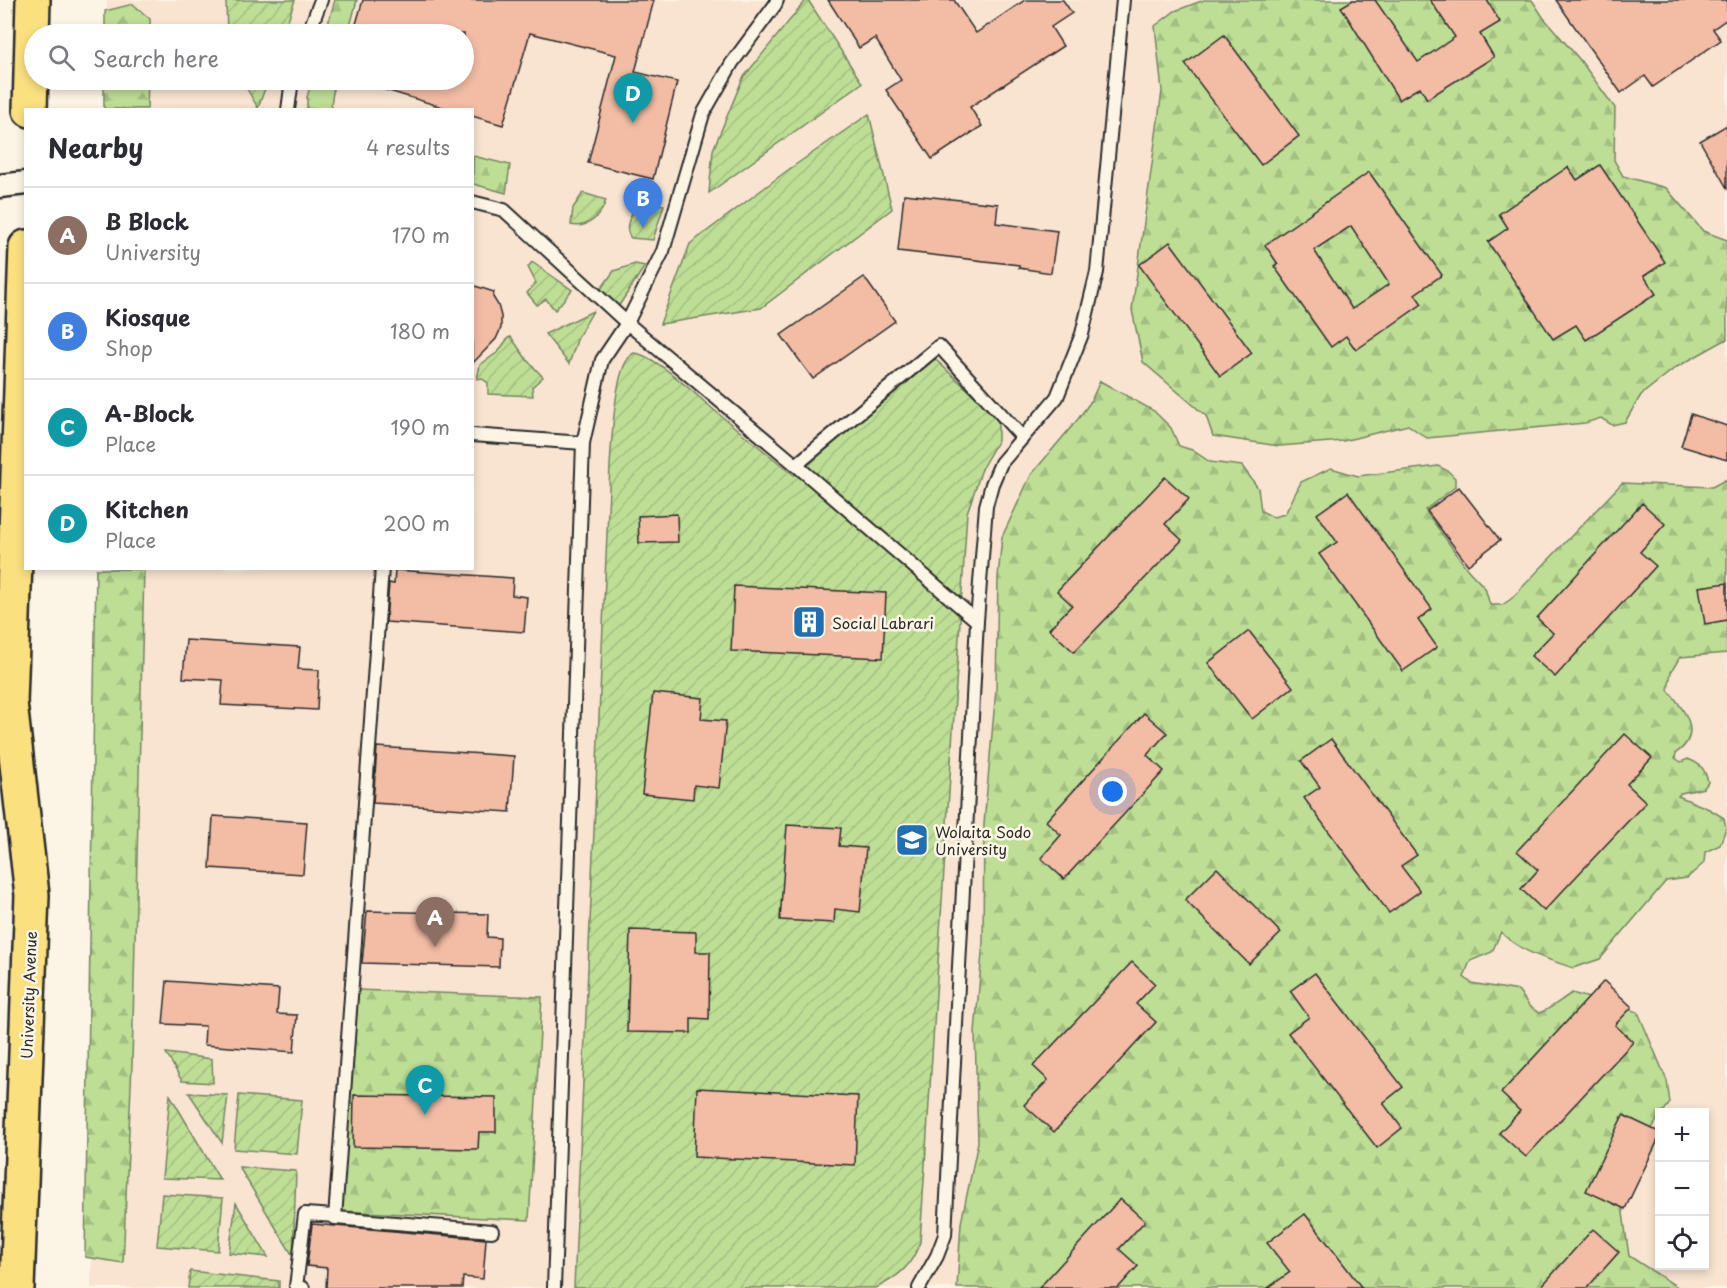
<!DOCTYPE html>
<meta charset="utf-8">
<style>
:root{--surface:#fff;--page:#f2f2f3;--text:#2b2b33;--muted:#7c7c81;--line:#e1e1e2;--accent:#2563eb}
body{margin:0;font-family:"Playpen Sans",sans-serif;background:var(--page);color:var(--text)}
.controls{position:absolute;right:18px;bottom:18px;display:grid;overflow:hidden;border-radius:0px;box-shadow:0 3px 9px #0003}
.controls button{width:54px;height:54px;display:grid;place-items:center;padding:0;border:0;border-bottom:2px solid var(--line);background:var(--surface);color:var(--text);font:30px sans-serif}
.you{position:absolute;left:1113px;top:792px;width:21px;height:21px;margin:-15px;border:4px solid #fff;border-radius:50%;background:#1a73e8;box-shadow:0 0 0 9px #1a73e833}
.badge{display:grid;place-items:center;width:39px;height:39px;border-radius:50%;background:var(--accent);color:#fff;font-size:20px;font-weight:700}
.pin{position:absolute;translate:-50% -50px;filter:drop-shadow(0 2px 3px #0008)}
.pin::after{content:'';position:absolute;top:32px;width:21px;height:18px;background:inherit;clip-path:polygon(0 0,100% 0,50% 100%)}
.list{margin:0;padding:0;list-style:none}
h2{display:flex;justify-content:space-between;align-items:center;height:78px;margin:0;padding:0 24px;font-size:26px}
h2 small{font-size:20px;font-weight:400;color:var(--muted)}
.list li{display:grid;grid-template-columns:39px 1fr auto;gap:18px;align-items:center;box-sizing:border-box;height:96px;padding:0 24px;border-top:2px solid var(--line)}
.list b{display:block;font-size:22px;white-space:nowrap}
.list p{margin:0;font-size:20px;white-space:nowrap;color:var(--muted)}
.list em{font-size:20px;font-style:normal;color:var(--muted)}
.icon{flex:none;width:33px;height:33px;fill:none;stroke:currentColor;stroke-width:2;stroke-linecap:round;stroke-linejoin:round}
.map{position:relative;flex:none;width:1727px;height:1288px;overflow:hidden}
.search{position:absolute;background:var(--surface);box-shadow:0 3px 9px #0003;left:24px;top:24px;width:450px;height:66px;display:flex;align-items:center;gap:15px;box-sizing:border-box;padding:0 21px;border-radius:33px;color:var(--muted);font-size:22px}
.panel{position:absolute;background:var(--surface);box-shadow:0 3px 9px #0003;left:24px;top:108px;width:450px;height:462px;border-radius:0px}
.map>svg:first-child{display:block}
.built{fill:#f9e4d2;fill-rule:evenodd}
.forest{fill:url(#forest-firs);stroke:#748460;stroke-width:1.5}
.garden{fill:url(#garden-furrows);stroke:#748460;stroke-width:1.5}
.building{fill:#f2bca5;stroke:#2b2b2b;stroke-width:1.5;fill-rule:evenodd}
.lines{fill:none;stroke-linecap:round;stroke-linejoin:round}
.service-casing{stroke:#2b2b2b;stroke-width:16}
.minor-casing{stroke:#2b2b2b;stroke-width:27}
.trunk-casing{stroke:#2b2b2b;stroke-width:38}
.service{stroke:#fcf5e5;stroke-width:12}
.minor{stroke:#fcf5e5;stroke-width:22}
.trunk{stroke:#fbe080;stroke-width:33}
.labels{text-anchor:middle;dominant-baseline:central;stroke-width:5;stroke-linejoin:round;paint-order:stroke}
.poi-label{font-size:15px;fill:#2b2b2b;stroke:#fcf5e5;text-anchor:start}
.street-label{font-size:15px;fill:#2b2b2b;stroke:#fcf5e5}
</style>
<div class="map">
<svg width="1727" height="1288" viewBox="0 0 1727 1288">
<defs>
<pattern id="forest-firs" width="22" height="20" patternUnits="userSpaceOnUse" patternTransform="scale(1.5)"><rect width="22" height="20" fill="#bede96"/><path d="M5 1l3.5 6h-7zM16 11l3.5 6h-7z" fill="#a3bf81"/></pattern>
<pattern id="garden-furrows" width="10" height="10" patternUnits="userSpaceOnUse" patternTransform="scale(1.5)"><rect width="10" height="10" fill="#bede96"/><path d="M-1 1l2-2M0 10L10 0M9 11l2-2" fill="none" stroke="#a3bf81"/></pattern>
</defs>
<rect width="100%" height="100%" fill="#fcf5e5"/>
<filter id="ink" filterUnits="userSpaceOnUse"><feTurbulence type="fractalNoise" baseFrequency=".0167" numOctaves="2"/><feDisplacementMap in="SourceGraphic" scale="12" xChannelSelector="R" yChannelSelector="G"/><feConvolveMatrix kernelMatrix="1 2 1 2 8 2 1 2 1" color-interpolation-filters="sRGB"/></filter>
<g filter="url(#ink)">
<path class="built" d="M107 0H1727V1288H91L100 569 472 568V110L105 109 106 80H464V34H106ZM1660 1112H1704V1266H1660Z"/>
<g class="forest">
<path d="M335 0H357L348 34H325Z"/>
<path d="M1204 0H1532L1543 17 1580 60 1615 108 1614 160 1623 176 1666 188 1703 231 1727 240V339L1675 368 1641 395 1625 422 1612 425 1601 418 1585 423 1427 438 1408 425 1343 441 1279 446 1213 436 1206 416 1143 362 1132 310 1162 91 1155 26 1175 11Z"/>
<path d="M133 4 150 19V34H105V11Z"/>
<path d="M104 80H148L147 109H104Z"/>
<path d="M312 80H335L331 105 333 109H307V97Z"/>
<path d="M473 156 510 165 506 193 473 184Z"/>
<path d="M1100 381 1154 411 1171 428 1179 446 1192 450 1210 462 1242 466 1258 488 1261 511 1273 517 1285 514 1301 482 1331 468 1358 476 1438 466 1448 471 1455 478V487L1425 510 1468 570 1485 588 1490 605H1502L1511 599 1622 483 1712 487 1727 479V653L1680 657 1671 672 1668 690C1684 709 1704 734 1676 753L1675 758 1681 762 1688 759C1701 764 1705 769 1708 782L1704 788 1681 793 1678 796 1709 809 1724 818 1726 828 1720 845 1705 852 1704 863 1687 878 1666 881 1600 959 1573 968C1548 959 1519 952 1501 932L1492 952 1470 961 1464 977 1471 983 1519 991 1529 1006 1539 1013C1553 1008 1560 1000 1572 993L1638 1012 1667 1081 1670 1103 1663 1112H1660C1659 1125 1630 1153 1620 1164L1623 1213 1629 1256 1679 1288H957L961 1223 978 1142 975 1032 983 942 984 824 996 689 998 577 1002 537 1031 475 1078 419 1091 401Z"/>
<path d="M96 569H144L132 1064 123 1263 85 1257Z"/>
<path d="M356 990 542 997 529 1220 342 1211Z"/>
</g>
<g class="garden">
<path d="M226 0H295L283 34H227Z"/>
<path d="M806 0H808L862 83 709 193 713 150 743 78Z"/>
<path d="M242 80H268L258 108Z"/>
<path d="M869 114 892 209 761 308 660 324 690 244 788 170Z"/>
<path d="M583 193 606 200C602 215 588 229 571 225L573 208Z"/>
<path d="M636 200 664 205 653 240 631 238C621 225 635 214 636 200Z"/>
<path d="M532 262 572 290 555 310 546 299 537 305 527 293 536 283 528 267Z"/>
<path d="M635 264 645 266 618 307 600 290 614 271Z"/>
<path d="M593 311 578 337 569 364 545 334Z"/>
<path d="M511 337 527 360 543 377 532 387 533 396 488 394V383L481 378 477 379 480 365 498 352 508 338Z"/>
<path d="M634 353C654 354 697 396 714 410 740 432 767 453 794 475L935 359 998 418V440L983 466 967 513 920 1242C912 1266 898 1277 876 1288H574L610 465C612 443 614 362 634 353Z"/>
<path d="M166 1053 212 1059 213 1083 182 1081Z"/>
<path d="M189 1093 228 1095 222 1143Z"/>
<path d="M170 1095 220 1180 162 1178Z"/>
<path d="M239 1095 302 1100 297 1154 234 1149Z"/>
<path d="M239 1167 296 1171 293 1256Z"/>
<path d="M162 1194 223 1198 218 1251 157 1246Z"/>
<path d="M236 1203 268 1257 229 1253Z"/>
<path d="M190 1271 279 1281V1288H188Z"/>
</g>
<g class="building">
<path d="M363 0H654L635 72 677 82 653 179 588 163 616 55 530 33 503 125 472 116V110H452L369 85 370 80H464V34H353Z"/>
<path d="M828 0H954L976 33 1025 0H1063L1072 13 1051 27 1063 46 970 107 982 126 932 159 886 90 901 80 875 38 859 48Z"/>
<path d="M1353 0H1375L1418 62 1455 37 1430 0H1487L1500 22 1480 34 1494 57 1427 99 1420 87 1399 100 1341 7Z"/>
<path d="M1556 0H1727V19L1713 29 1721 40 1653 87 1645 76 1621 93Z"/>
<path d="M1224 35 1299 136 1261 165 1185 64Z"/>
<path d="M1727 125V188L1700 141Z"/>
<path d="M1600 165 1665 262 1644 276 1656 294 1586 340 1576 325 1553 339 1488 242 1508 228 1499 214 1568 167 1577 180Z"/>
<path d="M1369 172 1442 275 1415 294 1422 304 1356 350 1346 336 1331 347 1274 266 1278 264 1265 245ZM1351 226 1389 284 1352 309 1314 250Z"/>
<path d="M904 194 998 204 996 223 1057 231 1051 273 1019 268V265L898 251Z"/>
<path d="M1170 242 1252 353 1220 376 1139 265Z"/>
<path d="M864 277 895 321 813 379 781 335Z"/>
<path d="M472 285 494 292 493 297 498 305 501 316V328L496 339 472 364Z"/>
<path d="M1691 414 1727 426V460L1681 446Z"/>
<path d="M1165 477 1189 499 1165 524 1182 540 1074 652 1049 629 1072 605 1057 591Z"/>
<path d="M1459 487 1500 540 1468 565 1427 511Z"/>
<path d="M1348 492 1432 609 1418 620 1437 647 1403 671 1319 554 1337 542 1317 514Z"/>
<path d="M1642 503 1665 524 1640 552 1656 566 1555 677 1531 656 1553 633 1537 618Z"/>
<path d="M677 514 678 542 639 543 638 516Z"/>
<path d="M395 570 513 578 512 595 527 597 524 632 386 622 389 583 394 584Z"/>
<path d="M1727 583V620L1705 624 1699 587Z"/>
<path d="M734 586 886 593 883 658 731 651Z"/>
<path d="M1249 631 1293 687 1252 719 1208 663Z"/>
<path d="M186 640 300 647 298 669 319 670 317 710 221 705 223 680 183 678Z"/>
<path d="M653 693 703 698 701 719 726 721 719 788 694 785 693 799 642 794Z"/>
<path d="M1144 713 1167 733 1147 755 1164 771 1064 879 1041 858 1061 835 1046 821Z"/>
<path d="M1625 734 1652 758 1627 784 1646 802 1544 911 1521 889 1538 870 1517 851Z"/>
<path d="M1331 739 1417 855 1401 866 1420 891 1389 913 1304 798 1320 787 1301 761Z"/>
<path d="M377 747 514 756 510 812 373 803Z"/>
<path d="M213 816 307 822 303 874 210 868Z"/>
<path d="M787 825 841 828 839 846 866 848 860 912 835 909 834 923 780 920Z"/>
<path d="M1217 868 1281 933 1249 964 1185 900Z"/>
<path d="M367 911 488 914 487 937 500 938 499 967 362 963Z"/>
<path d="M630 930 696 932V952H710L709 1019 691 1018V1033L627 1032Z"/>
<path d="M1132 962 1155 984 1136 1004 1156 1022 1054 1132 1024 1105 1048 1080 1033 1066Z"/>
<path d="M1315 973 1403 1087 1383 1103 1402 1128 1377 1148 1288 1033 1309 1017 1290 991Z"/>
<path d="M167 981 279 989 277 1014 297 1015 294 1052 204 1045 205 1026 163 1024Z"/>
<path d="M1604 981 1632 1007 1615 1025 1633 1042 1526 1157 1499 1133 1520 1111 1501 1093Z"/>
<path d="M697 1088 858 1096 855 1165 694 1157Z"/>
<path d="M354 1095 496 1097V1132H479L478 1149 353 1147Z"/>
<path d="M1623 1115 1659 1132V1138L1625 1209 1586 1191Z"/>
<path d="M1120 1199 1145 1221 1119 1249 1138 1266 1118 1288H1039Z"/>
<path d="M1305 1214 1362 1288H1268L1290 1272 1267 1243Z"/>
<path d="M312 1224 486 1239 483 1279 463 1277 462 1288H326L327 1268 307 1266Z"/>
<path d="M1593 1229 1619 1252 1587 1288H1540Z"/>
</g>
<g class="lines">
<defs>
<g id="service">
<path d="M308 34 321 0"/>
<path d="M288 110 292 80"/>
<path d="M472 202 504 210 627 323 796 465 977 621"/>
<path d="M472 435 583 443"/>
<path d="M796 465 939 346 1022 437"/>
<path d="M382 568 335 1218 492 1231"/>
<path d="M303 1288 296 1287 305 1214 335 1216"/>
<path d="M554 1288 583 443 602 360 627 323 663 251 703 114 732 63 775 5 777 0"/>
<path d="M919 1288 937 1256 945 1235 977 621 986 506 992 484 1001 463 1057 397 1082 334 1097 272 1123 0"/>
</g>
<path id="minor" d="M0 186 26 183"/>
<g id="trunk">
<path d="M30 110 33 0"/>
<path d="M10 703 32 895 17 1288"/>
<path d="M7 725 10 703 26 247"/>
</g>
</defs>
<use href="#service" class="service-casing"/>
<use href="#minor" class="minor-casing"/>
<use href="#trunk" class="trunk-casing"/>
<use href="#service" class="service"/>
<use href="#minor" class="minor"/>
<use href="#trunk" class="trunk"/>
</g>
</g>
<defs>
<symbol id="building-square" viewBox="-11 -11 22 22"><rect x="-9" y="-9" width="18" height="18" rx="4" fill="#1f6fb2" stroke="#fcf5e5"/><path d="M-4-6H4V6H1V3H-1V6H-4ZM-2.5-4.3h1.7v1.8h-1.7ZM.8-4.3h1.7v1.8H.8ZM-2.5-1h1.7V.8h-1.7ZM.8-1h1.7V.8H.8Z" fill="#fff"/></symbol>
<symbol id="university-square" viewBox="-11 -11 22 22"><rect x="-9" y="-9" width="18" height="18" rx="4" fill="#1f6fb2" stroke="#fcf5e5"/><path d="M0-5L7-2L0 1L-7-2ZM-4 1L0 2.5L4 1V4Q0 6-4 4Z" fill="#fff"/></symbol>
</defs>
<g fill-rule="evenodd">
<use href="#building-square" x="790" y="603" width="38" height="38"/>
<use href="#university-square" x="893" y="821" width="38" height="38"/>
</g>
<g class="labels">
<g class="poi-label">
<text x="832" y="622">Social Labrari</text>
<text x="935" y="831">Wolaita Sodo<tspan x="935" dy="17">University</tspan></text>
</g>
<g class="street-label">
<text transform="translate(28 995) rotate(-88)">University Avenue</text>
</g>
</g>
</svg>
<div class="controls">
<button>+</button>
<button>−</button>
<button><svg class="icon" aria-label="locate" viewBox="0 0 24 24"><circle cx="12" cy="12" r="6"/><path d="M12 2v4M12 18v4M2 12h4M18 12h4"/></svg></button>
</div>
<div class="you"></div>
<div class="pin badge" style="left:435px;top:947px;background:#8d6e63">A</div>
<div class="pin badge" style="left:643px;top:228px;background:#3f7fe0">B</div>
<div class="pin badge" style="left:425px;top:1115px;background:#0f9aa8">C</div>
<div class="pin badge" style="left:633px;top:123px;background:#0f9aa8">D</div>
<div class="search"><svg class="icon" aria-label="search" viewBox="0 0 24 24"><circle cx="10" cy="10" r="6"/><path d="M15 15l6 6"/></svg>Search here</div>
<section class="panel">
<h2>Nearby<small>4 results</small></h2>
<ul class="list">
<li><span class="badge" style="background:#8d6e63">A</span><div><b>B Block</b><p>University</p></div><em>170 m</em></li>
<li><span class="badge" style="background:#3f7fe0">B</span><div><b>Kiosque</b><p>Shop</p></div><em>180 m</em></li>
<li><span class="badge" style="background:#0f9aa8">C</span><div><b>A-Block</b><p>Place</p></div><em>190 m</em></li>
<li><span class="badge" style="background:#0f9aa8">D</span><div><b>Kitchen</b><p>Place</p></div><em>200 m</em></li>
</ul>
</section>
</div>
